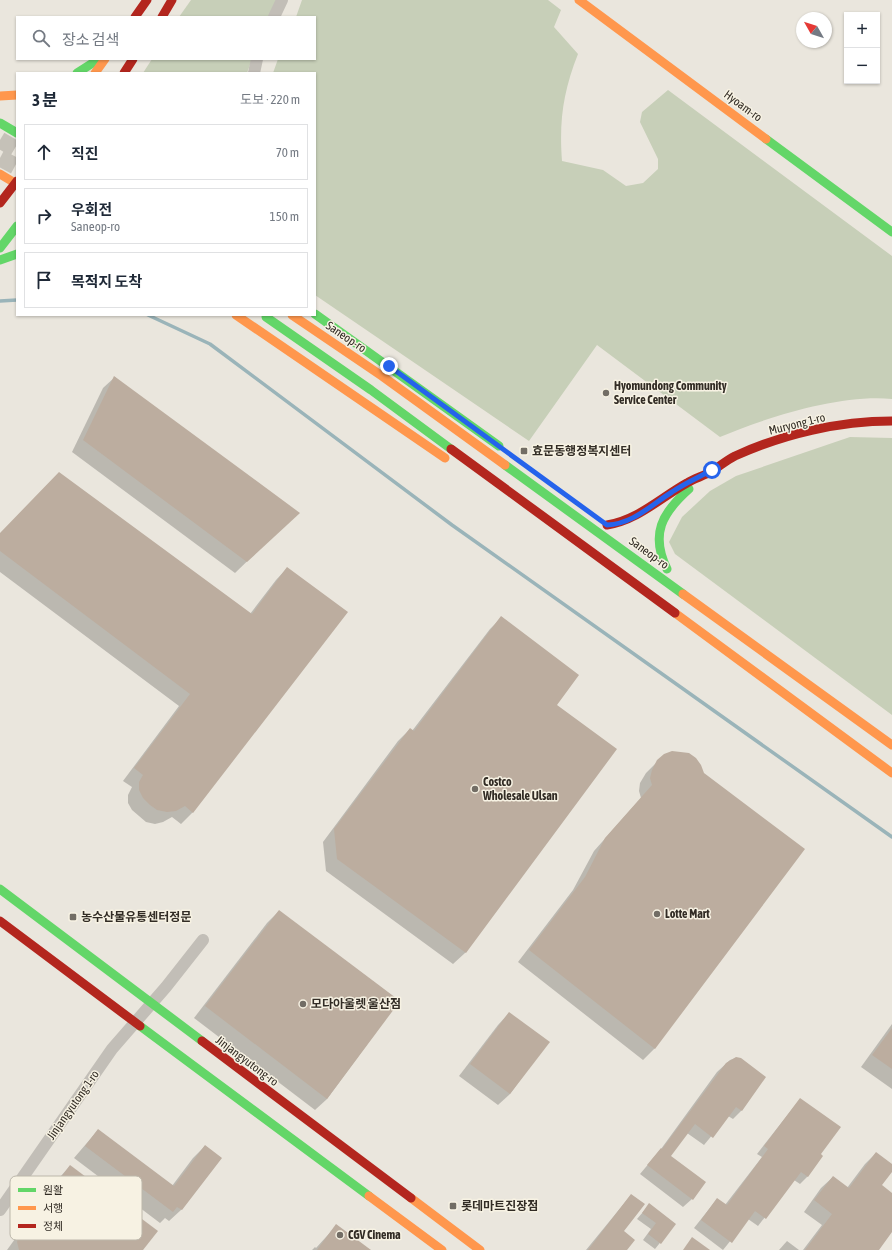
<!DOCTYPE html>
<html lang="ko">
<meta charset="utf-8">
<style>
:root{--surface:#fff;--page:#f2f2f3;--text:#1f2937;--muted:#747a83;--line:#e0e1e3}
body{margin:0;font-family:"Asap Condensed","Noto Sans KR",sans-serif;background:var(--page);color:var(--text)}
.controls{position:absolute;right:12px;top:12px;display:grid;overflow:hidden;border-radius:0px;box-shadow:0 1px 3px #0004}
.controls button{width:36px;height:36px;display:grid;place-items:center;padding:0;border:0;border-bottom:1px solid var(--line);background:var(--surface);color:var(--text);font:20px sans-serif}
.compass{position:absolute;left:796px;top:12px;width:36px;height:36px;border-radius:50%;background:var(--surface);box-shadow:0 1px 3px #0004;rotate:309deg}
.stop{position:absolute;width:12px;height:12px;margin:-9px;border:3px solid #2563eb;border-radius:50%;background:#fff}
.stop.end{background:#2563eb;border-color:#fff;box-shadow:0 1px 4px #0008}
.list{margin:0;padding:0;list-style:none}
h2{display:flex;justify-content:space-between;align-items:center;height:52px;margin:0;padding:0 16px;font-size:17px}
h2 small{font-size:13px;font-weight:400;color:var(--muted)}
.list li{display:grid;grid-template-columns:26px 1fr auto;gap:12px;align-items:center;box-sizing:border-box;height:56px;margin:0 8px 8px;padding:0 8px;border:1px solid var(--line);border-radius:0px}
.list b{display:block;font-size:15px;white-space:nowrap}
.list p{margin:0;font-size:13px;white-space:nowrap;color:var(--muted)}
.list em{font-size:13px;font-style:normal;color:var(--muted)}
.icon{flex:none;width:22px;height:22px;fill:none;stroke:currentColor;stroke-width:2;stroke-linecap:round;stroke-linejoin:round}
.map{position:relative;flex:none;width:892px;height:1250px;overflow:hidden}
.search{position:absolute;background:var(--surface);box-shadow:0 1px 3px #0004;left:16px;top:16px;width:300px;height:44px;display:flex;align-items:center;gap:10px;box-sizing:border-box;padding:0 14px;border-radius:0px;color:var(--muted);font-size:15px}
.panel{position:absolute;background:var(--surface);box-shadow:0 1px 3px #0004;left:16px;top:72px;width:300px;height:244px;border-radius:0px}
.map>svg:first-child{display:block}
.green{fill:#c7cfb8}
.shadow{fill:#0003}
.lines{fill:none;stroke-linecap:round;stroke-linejoin:round}
.stream{stroke:#9ab4b9;stroke-width:3.5}
.building{fill:#bcad9f}
.secondary-tunnel{stroke:#c5c1b8;stroke-width:17;stroke-dasharray:17 8;stroke-linecap:butt}
.street{stroke:#c2beb7;stroke-width:12}
.fast{stroke:#63d668;stroke-width:9}
.slow{stroke:#ff974d;stroke-width:9}
.jam{stroke:#b3261e;stroke-width:9}
.route{stroke:#2563eb;stroke-width:5}
.poi-dot{fill:#726d65;stroke:#f7f2e3;stroke-width:1.5}
.labels{text-anchor:middle;dominant-baseline:central;stroke-width:3;stroke-linejoin:round;paint-order:stroke}
.street-label{font-size:12px;fill:#322c25;stroke:#f7f2e3}
.poi-label{font-size:12px;font-weight:bold;fill:#322c25;stroke:#f7f2e3;text-anchor:start}
.key{fill:#f7f2e3;stroke:#bcb7aa;stroke-width:1}
.key-label{font-size:11px;fill:#322c25}
</style>
<div class="map">
<svg width="892" height="1250" viewBox="0 0 892 1250">
<rect width="100%" height="100%" fill="#eae6dd"/>
<g class="green">
<path d="M191 0H276L269 17H179Z"/>
<path d="M302 0H548L561 10 554 27 578 54C563 92 559 121 562 161L603 170 626 186 643 183 658 169V159L640 122 642 112 668 90 892 256V399C841 394 767 417 720 437L597 345 529 441 315 295V73H273L278 59H315V17H296Z"/>
<path d="M152 59H252L247 73H143Z"/>
<path d="M850 437 892 438V715L675 554 669 542 682 517 710 491 736 476Z"/>
</g>
<g class="shadow">
<path d="M115 377 286 524 235 573 72 452 103 388Z"/>
<path d="M0 534 250 614 276 580 287 568 193 812 181 824 172 817 163 822 155 824 146 822 132 810 128 803V795L132 787 123 781 179 706 0 572Z"/>
<path d="M502 617 555 705 615 750 465 953 453 964 326 871 323 842 398 741 410 729 412 731 490 629Z"/>
<path d="M664 755 655 1048 643 1060 518 962 573 890 594 851 641 798 639 791 640 783 646 773Z"/>
<path d="M279 911 399 1001 327 1099 315 1110 194 1018 267 923Z"/>
<path d="M509 1013 548 1042 510 1094 498 1105 459 1076 498 1025Z"/>
<path d="M892 1024V1089L861 1067Z"/>
<path d="M736 1058 765 1077 741 1111 733 1119 728 1116 704 1145 687 1133 670 1156 692 1199 683 1207 640 1174 661 1149 717 1072 730 1060Z"/>
<path d="M800 1099 820 1154 808 1176 800 1184 794 1180 758 1226 748 1219 723 1250 694 1228 717 1199 725 1205 762 1157 757 1154Z"/>
<path d="M98 1130 172 1186 193 1158 205 1146 221 1158 181 1210 169 1221 165 1218 160 1223 74 1158Z"/>
<path d="M876 1153 892 1165V1170L880 1186 892 1194V1230L878 1250H803L822 1225 804 1212 821 1188 833 1177 847 1188 865 1164Z"/>
<path d="M70 1166 142 1250H7L59 1178Z"/>
<path d="M631 1195 623 1231 626 1250H586Z"/>
<path d="M649 1205 675 1224 655 1249 643 1240 651 1229 637 1219Z"/>
<path d="M336 1226 369 1250H312L315 1247 316 1248Z"/>
<path d="M787 1241 799 1250H779Z"/>
</g>
<g class="lines">
<g class="stream">
<path d="M0 301 17 300"/>
<path d="M148 315 210 344 452 525 892 837"/>
</g>
</g>
<g class="building">
<path d="M114 376 300 513 247 562 83 440Z"/>
<path d="M59 472 252 614 287 567 348 612 193 813 185 806 176 811 167 812 157 810 150 805 143 798 139 790V782L143 775 134 768 190 694 0 551V533Z"/>
<path d="M501 616 579 675 557 705 617 749 466 953 337 859 334 829 410 728 414 731Z"/>
<path d="M672 751 689 753 696 758 701 765 704 773 805 849 655 1049 529 950 585 877 605 838 652 785 650 778 652 770 657 760 664 754Z"/>
<path d="M279 910 400 1001 327 1099 205 1006Z"/>
<path d="M509 1012 550 1042 510 1094 470 1064Z"/>
<path d="M892 1028V1069L872 1055Z"/>
<path d="M736 1057 741 1058 766 1077 742 1111 736 1107 713 1138 695 1124 671 1156 706 1182 693 1200 647 1165 661 1148 662 1149 726 1063Z"/>
<path d="M800 1098 841 1127 821 1154 823 1156 808 1177 801 1172 766 1219 755 1211 732 1243 701 1220 717 1198 727 1205 768 1149 764 1146Z"/>
<path d="M98 1129 174 1186 205 1145 222 1158 182 1210 177 1207 173 1212 85 1146Z"/>
<path d="M876 1152 892 1164V1172L882 1185 892 1193V1232L879 1250H805L832 1214 814 1200 833 1176 849 1188Z"/>
<path d="M70 1165 158 1231 143 1250H19L17 1242 19 1233Z"/>
<path d="M631 1194 645 1204 624 1231 635 1240 627 1250H588Z"/>
<path d="M649 1203 676 1224 661 1244 648 1234 656 1223 642 1213Z"/>
<path d="M336 1224 371 1250H317Z"/>
<path d="M692 1237 710 1250H683Z"/>
</g>
<g class="lines">
<g class="secondary-tunnel">
<path d="M0 140 17 150"/>
<path d="M0 158 17 167"/>
</g>
<g class="street">
<path d="M274 17 282 0"/>
<path d="M254 73 257 59"/>
<path d="M0 1210 112 1049 166 987 203 940"/>
</g>
<g class="fast">
<path d="M77 73 99 59"/>
<path d="M0 123 17 133"/>
<path d="M766 139 892 232"/>
<path d="M0 248 17 226"/>
<path d="M0 260 17 254"/>
<path d="M315 314 499 446"/>
<path d="M266 317 371 390 451 449"/>
<path d="M505 465 683 594"/>
<path d="M667 569C650 534 662 513 689 489"/>
<path d="M0 889 202 1041"/>
<path d="M140 1026 369 1196"/>
</g>
<g class="slow">
<path d="M579 0 766 139"/>
<path d="M95 73 105 59"/>
<path d="M0 96 17 95"/>
<path d="M0 174 15 183"/>
<path d="M236 315 445 458"/>
<path d="M292 315 382 376 505 465"/>
<path d="M683 594 892 745"/>
<path d="M675 613 892 773"/>
<path d="M369 1196 442 1250"/>
<path d="M411 1198 480 1250"/>
</g>
<g class="jam">
<path d="M135 17 147 0"/>
<path d="M162 17 172 0"/>
<path d="M124 73 133 59"/>
<path d="M0 203 17 181"/>
<path d="M451 449 675 613"/>
<path d="M607 525C638 520 660 498 687 483 695 478 704 476 712 471 720 466 727 460 735 456 783 434 839 421 892 421"/>
<path d="M0 921 140 1026"/>
<path d="M202 1041 411 1198"/>
</g>
</g>
<g class="lines">
<path class="route" d="M389 366 607 525C633 524 651 505 672 492 685 483 699 477 712 470"/>
</g>
<g class="poi-dot">
<circle cx="606" cy="393" r="4"/>
<rect x="520" y="447" width="8" height="8" rx="2"/>
<circle cx="475" cy="789" r="4"/>
<circle cx="657" cy="914" r="4"/>
<rect x="69" y="913" width="8" height="8" rx="2"/>
<circle cx="303" cy="1004" r="4"/>
<rect x="449" y="1202" width="8" height="8" rx="2"/>
<circle cx="340" cy="1235" r="4"/>
</g>
<g class="labels">
<g class="street-label">
<text transform="translate(743 106) rotate(36)">Hyoam-ro</text>
<text transform="translate(346 337) rotate(34)">Saneop-ro</text>
<text transform="translate(797 424) rotate(-14)">Muryong 1-ro</text>
<text transform="translate(649 553) rotate(36)">Saneop-ro</text>
<text transform="translate(247 1061) rotate(37)">Jinjangyutong-ro</text>
<text transform="translate(73 1105) rotate(-55)">Jinjangyutong 1-ro</text>
</g>
<g class="poi-label">
<text x="614" y="386">Hyomundong Community<tspan x="614" dy="14">Service Center</tspan></text>
<text x="532" y="451">효문동행정복지센터</text>
<text x="483" y="782">Costco<tspan x="483" dy="14">Wholesale Ulsan</tspan></text>
<text x="665" y="914">Lotte Mart</text>
<text x="81" y="917">농수산물유통센터정문</text>
<text x="311" y="1004">모다아울렛 울산점</text>
<text x="461" y="1206">롯데마트진장점</text>
<text x="348" y="1235">CGV Cinema</text>
</g>
</g>
<rect x="10" y="1176" width="132" height="64" rx="6" class="key"/>
<rect x="18" y="1188" width="18" height="4" fill="#63d668"/>
<rect x="18" y="1206" width="18" height="4" fill="#ff974d"/>
<rect x="18" y="1224" width="18" height="4" fill="#b3261e"/>
<g class="key-label">
<text x="43" y="1194">원활</text>
<text x="43" y="1212">서행</text>
<text x="43" y="1230">정체</text>
</g>
</svg>
<div class="controls">
<button>+</button>
<button>−</button>
</div>
<svg class="compass" viewBox="-18 -18 36 36"><path d="M0-13l5 13h-10z" fill="#e53935"/><path d="M0 13l5-13h-10z" fill="#747a83"/></svg>
<div class="stop" style="left:712px;top:470px"></div>
<div class="stop end" style="left:389px;top:366px"></div>
<div class="search"><svg class="icon" aria-label="search" viewBox="0 0 24 24"><circle cx="10" cy="10" r="6"/><path d="M15 15l6 6"/></svg>장소 검색</div>
<section class="panel">
<h2>3 분<small>도보 · 220 m</small></h2>
<ul class="list">
<li><svg class="icon" aria-label="ahead" viewBox="0 0 24 24"><path d="M12 20V5M6 11l6-6 6 6"/></svg><div><b>직진</b></div><em>70 m</em></li>
<li><svg class="icon" aria-label="right" viewBox="0 0 24 24"><path d="M7 20v-9h11M14 6l5 5-5 5"/></svg><div><b>우회전</b><p>Saneop-ro</p></div><em>150 m</em></li>
<li><svg class="icon" aria-label="arrive" viewBox="0 0 24 24"><path d="M6 21V4h12l-3 4 3 4H6"/></svg><div><b>목적지 도착</b></div></li>
</ul>
</section>
</div>
